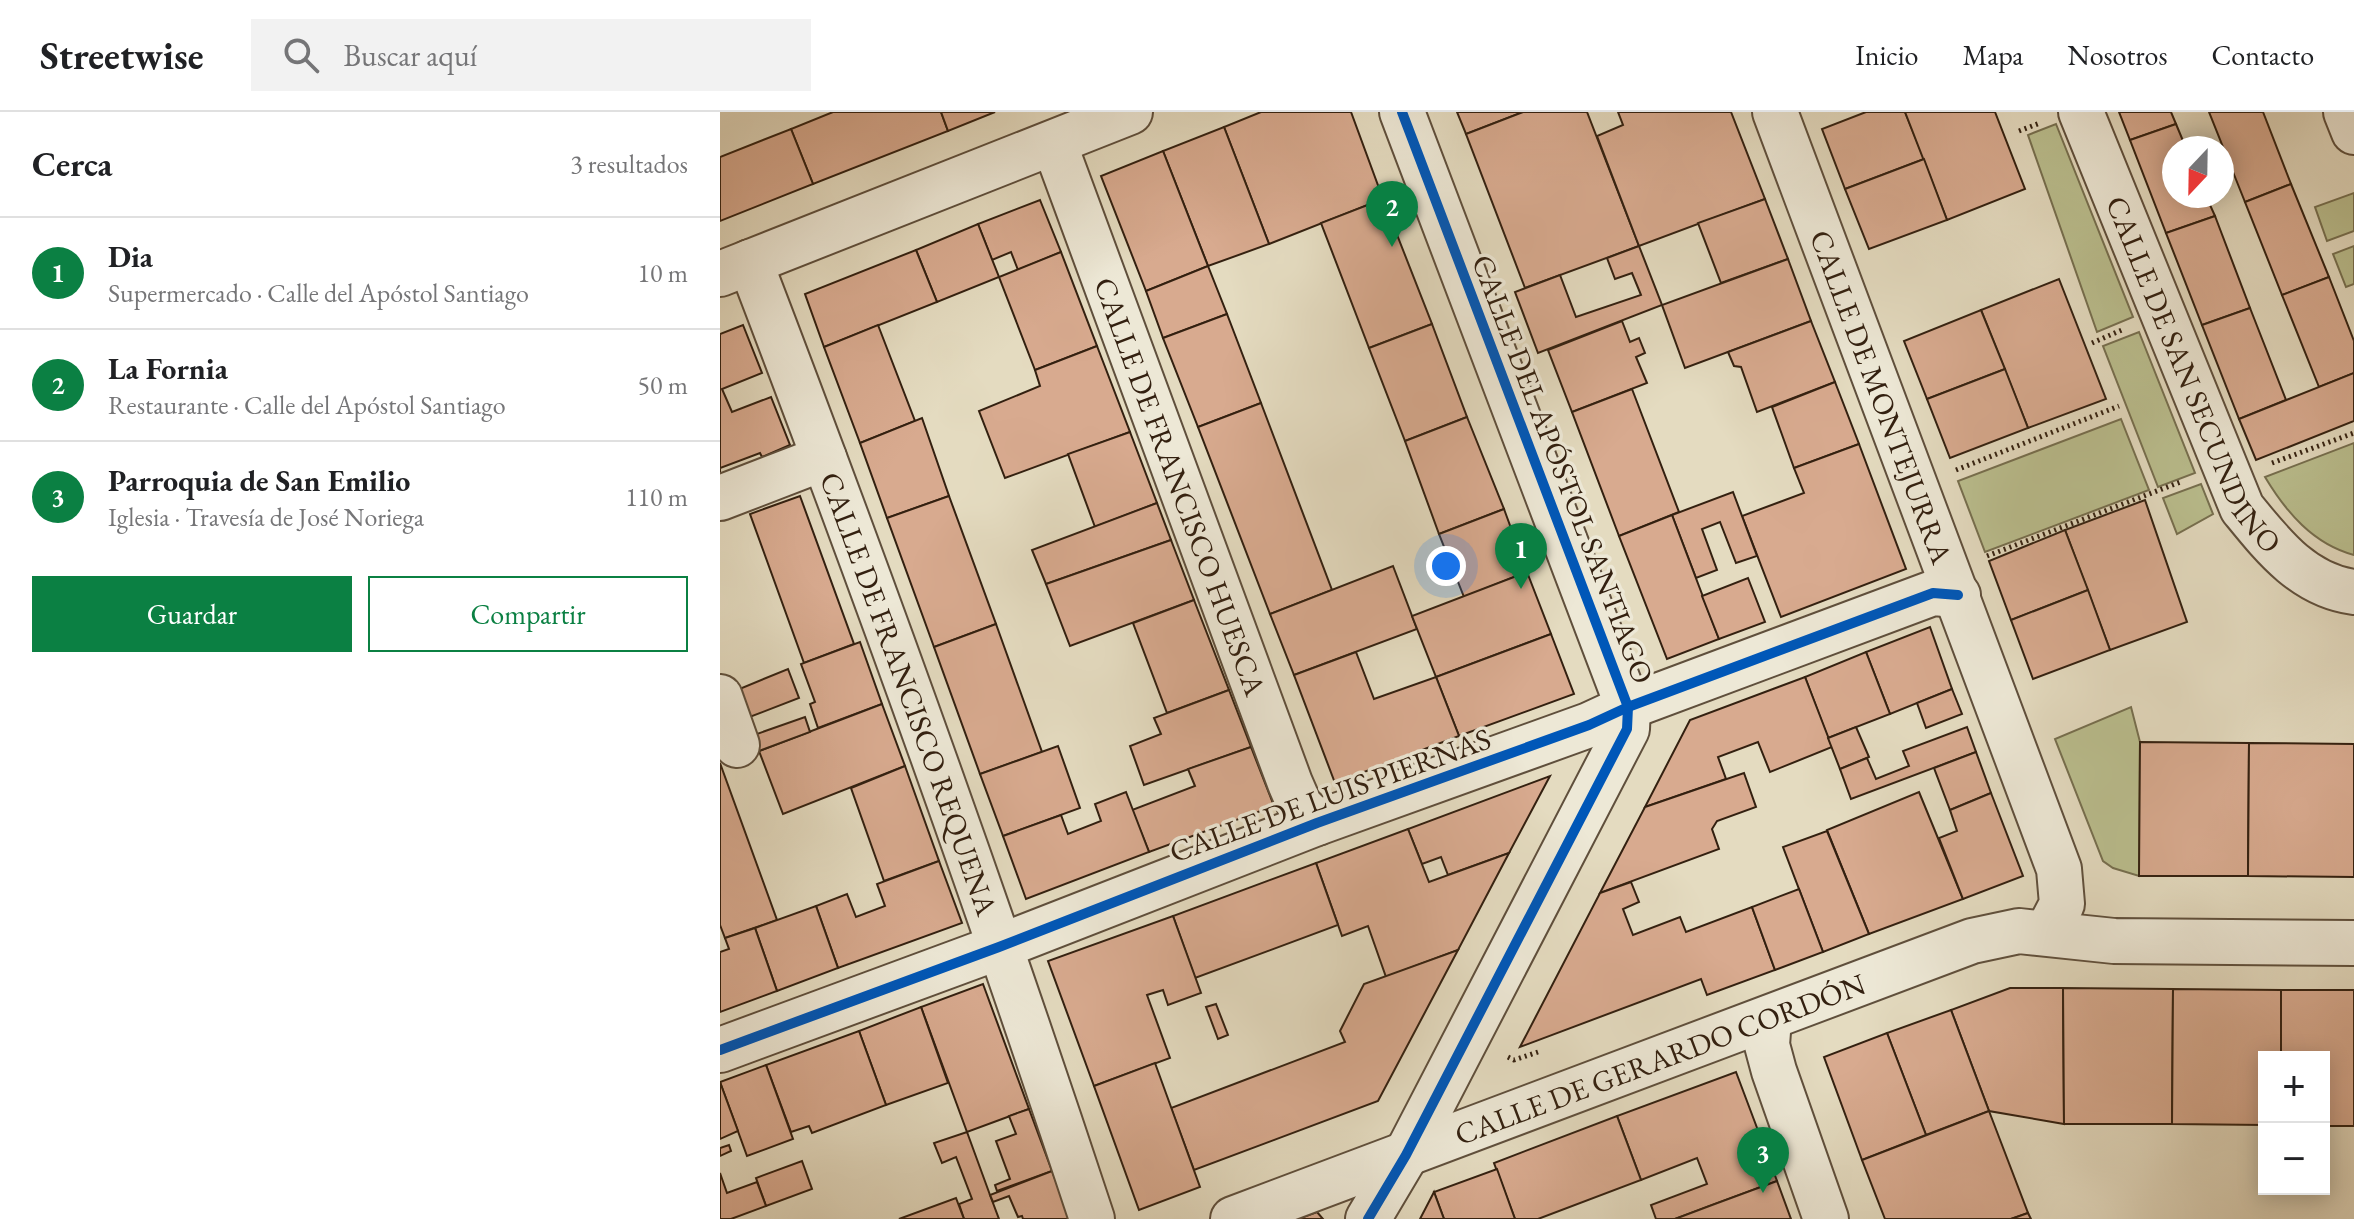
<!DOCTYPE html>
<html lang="es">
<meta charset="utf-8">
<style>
:root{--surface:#fff;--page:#f2f2f2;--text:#202124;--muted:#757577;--line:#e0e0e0;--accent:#0b8043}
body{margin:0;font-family:"EB Garamond",serif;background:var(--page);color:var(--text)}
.controls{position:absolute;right:24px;bottom:24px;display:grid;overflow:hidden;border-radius:0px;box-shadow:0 4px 20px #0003}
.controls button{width:72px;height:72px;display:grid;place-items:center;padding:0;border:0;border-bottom:2px solid var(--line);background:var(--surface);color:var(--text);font:40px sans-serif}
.compass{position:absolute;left:1442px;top:24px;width:72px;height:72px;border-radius:50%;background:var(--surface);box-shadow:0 4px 20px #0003;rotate:202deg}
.you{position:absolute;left:726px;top:454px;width:28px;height:28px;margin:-20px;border:6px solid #fff;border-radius:50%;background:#1a73e8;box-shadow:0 0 0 12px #1a73e833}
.badge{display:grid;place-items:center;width:52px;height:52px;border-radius:50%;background:var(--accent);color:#fff;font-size:26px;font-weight:700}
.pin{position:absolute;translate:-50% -66px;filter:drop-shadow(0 2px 4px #0008)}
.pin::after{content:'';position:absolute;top:42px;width:28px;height:24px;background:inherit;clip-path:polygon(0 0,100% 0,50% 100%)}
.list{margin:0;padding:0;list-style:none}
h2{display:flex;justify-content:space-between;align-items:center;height:104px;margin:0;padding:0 32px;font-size:34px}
h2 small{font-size:26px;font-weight:400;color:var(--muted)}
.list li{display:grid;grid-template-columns:52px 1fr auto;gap:24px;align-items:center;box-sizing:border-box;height:112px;padding:0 32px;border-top:2px solid var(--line)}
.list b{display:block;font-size:30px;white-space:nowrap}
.list p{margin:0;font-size:26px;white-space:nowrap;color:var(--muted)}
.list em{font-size:26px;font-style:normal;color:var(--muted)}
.actions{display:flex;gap:16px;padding:24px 32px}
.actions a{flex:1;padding:18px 0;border:2px solid var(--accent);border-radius:0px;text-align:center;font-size:28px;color:var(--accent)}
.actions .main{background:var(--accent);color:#fff}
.icon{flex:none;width:44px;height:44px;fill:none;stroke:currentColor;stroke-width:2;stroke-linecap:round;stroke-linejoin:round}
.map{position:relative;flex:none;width:1634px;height:1107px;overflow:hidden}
header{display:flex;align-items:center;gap:48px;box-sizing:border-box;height:112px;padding:0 40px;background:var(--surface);border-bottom:2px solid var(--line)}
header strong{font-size:38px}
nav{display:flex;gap:44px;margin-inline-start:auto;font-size:28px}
.search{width:560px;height:72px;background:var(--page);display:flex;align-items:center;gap:20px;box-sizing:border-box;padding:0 28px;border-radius:0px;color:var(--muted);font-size:30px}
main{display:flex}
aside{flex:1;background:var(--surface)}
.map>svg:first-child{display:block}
.green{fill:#babe8e;stroke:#766f4f;stroke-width:2}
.building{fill:#d8aa8f;stroke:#332010;stroke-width:2}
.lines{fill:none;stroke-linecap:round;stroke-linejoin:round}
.minor-casing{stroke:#5f4f3c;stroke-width:48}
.path{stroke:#332010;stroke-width:5;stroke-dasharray:2 4;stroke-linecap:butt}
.minor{stroke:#ede8d6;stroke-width:44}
.cycleway-casing{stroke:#ede8d6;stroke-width:15}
.cycleway{stroke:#0057b8;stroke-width:10}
.labels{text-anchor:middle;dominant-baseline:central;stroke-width:7;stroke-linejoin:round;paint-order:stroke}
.street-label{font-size:30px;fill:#332010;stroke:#ede8d6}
</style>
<header>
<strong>Streetwise</strong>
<div class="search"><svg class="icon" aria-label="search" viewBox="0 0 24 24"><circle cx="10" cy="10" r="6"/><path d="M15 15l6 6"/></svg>Buscar aquí</div>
<nav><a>Inicio</a><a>Mapa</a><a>Nosotros</a><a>Contacto</a></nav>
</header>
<main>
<aside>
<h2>Cerca<small>3 resultados</small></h2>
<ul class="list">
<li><span class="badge">1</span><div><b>Dia</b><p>Supermercado · Calle del Apóstol Santiago</p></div><em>10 m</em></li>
<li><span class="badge">2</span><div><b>La Fornia</b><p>Restaurante · Calle del Apóstol Santiago</p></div><em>50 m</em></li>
<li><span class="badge">3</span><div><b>Parroquia de San Emilio</b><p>Iglesia · Travesía de José Noriega</p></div><em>110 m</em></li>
</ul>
<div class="actions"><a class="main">Guardar</a><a>Compartir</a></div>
</aside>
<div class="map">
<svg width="1634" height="1107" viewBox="0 0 1634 1107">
<rect width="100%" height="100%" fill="#e4dbc0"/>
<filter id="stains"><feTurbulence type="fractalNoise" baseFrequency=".0025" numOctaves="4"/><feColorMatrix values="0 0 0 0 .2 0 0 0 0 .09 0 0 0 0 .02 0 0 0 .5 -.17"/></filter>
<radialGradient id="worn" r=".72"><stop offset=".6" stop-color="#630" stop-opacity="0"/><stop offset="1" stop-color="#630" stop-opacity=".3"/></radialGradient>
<g class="green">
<path d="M1336 12 1413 205 1377 220 1308 23Z"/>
<path d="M1634 81V119L1607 129 1595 95Z"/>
<path d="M1634 134V172L1626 175 1613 142Z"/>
<path d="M1419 220 1475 361 1438 375 1383 234Z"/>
<path d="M1401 307 1429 378 1265 440 1238 369Z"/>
<path d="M1634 331V443C1593 432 1566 400 1545 365Z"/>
<path d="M1481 372 1493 402 1457 422 1443 386Z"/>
<path d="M1411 595 1420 630 1419 764 1393 756 1383 749 1335 627Z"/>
</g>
<g class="building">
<path d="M113 0H221L228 19 93 72 71 17Z"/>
<path d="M221 0H275L228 19Z"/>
<path d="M541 0H631L663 87 549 132 504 15Z"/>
<path d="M737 0H803L746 22Z"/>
<path d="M803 0H867L919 134 805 176 746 22Z"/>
<path d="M898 0H1011L1045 87 919 134 877 24 903 13Z"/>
<path d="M1146 0H1185L1204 47 1125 77 1102 17Z"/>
<path d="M1185 0H1275L1305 77 1227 108Z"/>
<path d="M1399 0H1451L1456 12 1410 28Z"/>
<path d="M1489 0H1543L1571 72 1525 90Z"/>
<path d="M1456 12 1466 36H1454V84H1486L1495 104 1446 121 1410 28Z"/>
<path d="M504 15 549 132 488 154 443 39Z"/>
<path d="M71 17 93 72 0 109V45Z"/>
<path d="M443 39 488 154 426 179 381 64Z"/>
<path d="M1204 47 1227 108 1149 137 1125 77Z"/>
<path d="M1571 72 1609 165 1562 183 1525 90Z"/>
<path d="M663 87 712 212 649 236 601 111Z"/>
<path d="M1045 87 1068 147 1001 171 978 111Z"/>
<path d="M320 88 341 140 298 158 291 140 272 148 258 112Z"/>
<path d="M1495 104 1530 196 1482 213 1446 121Z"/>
<path d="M258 112 279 165 217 190 196 138Z"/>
<path d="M919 134 942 193 818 241 795 180 840 163 856 205 921 183 912 161 895 167 887 146Z"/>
<path d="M196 138 217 190 104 235 85 182Z"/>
<path d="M341 140 377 234 315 258 279 165Z"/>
<path d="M1068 147 1091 209 965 256 942 193Z"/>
<path d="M488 154 507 202 443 226 426 179Z"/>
<path d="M1609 165 1634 229V261L1599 275 1562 183Z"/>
<path d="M1339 167 1386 287 1308 316 1261 198Z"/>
<path d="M1530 196 1566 288 1519 307 1482 213Z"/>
<path d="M1261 198 1285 257 1207 287 1184 229Z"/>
<path d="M507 202 541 291 478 315 443 226Z"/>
<path d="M902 209 910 230 919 226 925 241 916 245 927 271 852 300 828 238Z"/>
<path d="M1091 209 1115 270 1037 300 1021 255 1014 254 1008 240Z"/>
<path d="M712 212 747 305 685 329 649 236Z"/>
<path d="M23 213 42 261 2 277 12 300 51 285 70 333 42 345 40 341 0 356V362V222Z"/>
<path d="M158 213 195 309 140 331 104 235Z"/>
<path d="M377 234 410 320 285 366 259 299 320 274 315 258Z"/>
<path d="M1285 257 1308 316 1230 346 1207 287Z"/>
<path d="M1634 261V309L1536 348 1519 307Z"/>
<path d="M1115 270 1139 332 1074 356 1052 295Z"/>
<path d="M912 277 959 400 899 424 852 300Z"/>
<path d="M541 291 612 478 550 502 478 315Z"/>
<path d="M747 305 784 397 719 422 685 329Z"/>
<path d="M202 306 229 384 167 406 140 331Z"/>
<path d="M410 320 437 391 375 415 348 342Z"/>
<path d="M1139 332 1186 457 1061 505 1022 404 1084 381 1074 356Z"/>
<path d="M1013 380 1037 444 1016 451 1000 410 982 417 997 458 976 466 952 403Z"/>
<path d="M80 384 134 532 84 551 30 402Z"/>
<path d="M229 384 276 512 214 535 167 406Z"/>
<path d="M1425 388 1467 510 1390 538 1345 418Z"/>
<path d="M437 391 451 428 326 472 312 438Z"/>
<path d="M784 397 807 460 744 485 719 422Z"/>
<path d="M952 403 999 527 947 547 899 424Z"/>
<path d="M1345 418 1368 478 1291 508 1269 449Z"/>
<path d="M451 428 474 488 350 534 326 472Z"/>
<path d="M673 454 697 517 574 563 550 502Z"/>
<path d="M807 460 831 522 716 565 692 504Z"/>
<path d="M1028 466 1045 510 999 527 982 484Z"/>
<path d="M1368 478 1390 538 1313 567 1291 508Z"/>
<path d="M474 488 509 578 447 601 413 511Z"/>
<path d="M276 512 322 640 260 662 214 535Z"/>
<path d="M1210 515 1232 577 1170 602 1146 540Z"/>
<path d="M831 522 854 582 739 624 716 565Z"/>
<path d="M140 530 162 592 98 616 90 592 95 590 81 552Z"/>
<path d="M636 540 654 587 716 565 739 624 615 671 574 563Z"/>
<path d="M1146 540 1170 602 1108 626 1085 565Z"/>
<path d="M68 557 79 586 27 606 17 578Z"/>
<path d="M1085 565 1112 635 1050 660 1038 630 998 645 1006 667 925 695 970 608Z"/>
<path d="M1232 577 1242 602 1206 616 1197 591Z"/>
<path d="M509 578 531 635 424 673 410 634 441 622 434 606Z"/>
<path d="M162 592 185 654 63 702 39 639Z"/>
<path d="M85 605 90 620 39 639 34 623Z"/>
<path d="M1136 615 1149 645 1120 657 1108 626Z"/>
<path d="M1247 615 1256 640 1131 687 1120 657 1147 646 1156 667 1189 654 1183 639Z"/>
<path d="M1420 630 1529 631 1528 764H1419Z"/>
<path d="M1529 631 1634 632V765L1528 764Z"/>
<path d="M338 634 360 696 283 724 260 662Z"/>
<path d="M531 635 554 694 429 740 412 698 475 674 468 657Z"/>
<path d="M1256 640 1271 681 1230 698 1214 656Z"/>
<path d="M0 651 57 808 5 826 0 813Z"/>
<path d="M185 654 219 749 164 769 131 676Z"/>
<path d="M1024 661 1036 695 997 709 992 717 999 737 880 781 925 695Z"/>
<path d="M830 664 789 741 728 763 721 745 702 752 688 717Z"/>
<path d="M406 680 429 740 306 787 283 724 341 703 348 722 381 709 375 692Z"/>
<path d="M1199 680 1243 787 1149 822 1107 718Z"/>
<path d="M1271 681 1303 764 1243 787 1219 726 1237 719 1230 698Z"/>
<path d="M688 717 709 770 789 741 738 838 666 865 648 814 622 824 596 751Z"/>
<path d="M1107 719 1149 822 1103 840 1063 735Z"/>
<path d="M219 749 242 811 118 856 96 794 127 782 136 805 165 794 157 772Z"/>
<path d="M596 751 618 813 475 866 453 804Z"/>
<path d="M911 770 919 790 903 797 913 823 960 805 966 820 1032 795 1055 858 987 883 981 867 800 935 880 781Z"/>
<path d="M1079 777 1103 840 1055 858 1032 795Z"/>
<path d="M96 794 118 856 57 879 35 816Z"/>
<path d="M453 804 481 881 448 893 443 878 427 883 450 946 374 974 328 849Z"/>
<path d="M35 816 57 879 0 900V840L9 837 5 826Z"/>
<path d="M738 838 658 989 474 1058 451 996 625 930 620 919 644 872Z"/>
<path d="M263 872 309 997 247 1020 201 895Z"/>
<path d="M1290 876H1343L1344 1012 1269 999 1231 898Z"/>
<path d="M1343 876 1453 877 1452 1012H1344Z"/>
<path d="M1453 877 1561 878V945H1544V1013L1452 1012Z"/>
<path d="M1561 878H1634V1014H1604V945H1561Z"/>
<path d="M496 892 508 923 498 927 486 895Z"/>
<path d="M201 895 228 971 166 993 139 919Z"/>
<path d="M1231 898 1269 999 1206 1023 1167 921Z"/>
<path d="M139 919 166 993 92 1021 89 1014 71 1020 46 953Z"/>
<path d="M1167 921 1206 1023 1142 1048 1104 945Z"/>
<path d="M435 951 480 1075 419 1098 374 974Z"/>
<path d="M46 953 73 1027 27 1044 0 970Z"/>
<path d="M1016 960 1057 1069 955 1107H936L931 1093 987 1072 977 1046 921 1068 897 1004Z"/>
<path d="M0 970 18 1019 0 1027Z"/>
<path d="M309 997 332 1059 277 1079 275 1073 290 1067 276 1029 296 1022 289 1004Z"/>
<path d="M1269 999 1308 1101 1291 1107H1165L1142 1048Z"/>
<path d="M897 1004 921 1068 818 1107H795L774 1051Z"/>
<path d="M247 1020 270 1083 279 1107H244L239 1092 252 1087 236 1045 222 1051 214 1031Z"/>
<path d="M9 1033 11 1039 0 1044V1036Z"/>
<path d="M82 1049 92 1077 46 1094 36 1066Z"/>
<path d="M777 1057 795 1107H724L714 1080Z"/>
<path d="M332 1059 350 1107H303L302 1104 298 1105 289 1084 273 1090 270 1083Z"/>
<path d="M0 1061 7 1081 37 1070 46 1094 11 1107H0Z"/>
<path d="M1057 1069 1071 1107H955L992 1093Z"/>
<path d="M714 1080 724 1107H700Z"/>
<path d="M236 1086 244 1107H179Z"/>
<path d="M597 1100 603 1107H578Z"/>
<path d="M1308 1101 1311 1107H1291Z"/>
</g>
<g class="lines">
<defs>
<g id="minor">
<path id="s1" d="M1055 0 1339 757 1342 792 1327 821"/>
<path id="s2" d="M1361 0 1522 396C1553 434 1583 473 1634 480"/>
<path d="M1626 0 1634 20"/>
<path id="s3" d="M334 31 570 671 580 694 597 711"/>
<path id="s4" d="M30 150C151 466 266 785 372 1107"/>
<path d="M0 162 410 0"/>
<path d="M0 386 104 346"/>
<path d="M0 585 17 633"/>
<path d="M1049 906 1047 933 1054 959 1106 1107"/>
<path d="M0 938 279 835 597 711 869 613 908 595 1213 481 1238 483"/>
<path id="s5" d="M513 1107 1252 829 1299 819 1394 829 1634 831"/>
<path d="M648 1107 686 1043 907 617 908 595 682 0"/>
</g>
</defs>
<use href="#minor" class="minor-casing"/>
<g class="path">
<path d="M1299 19 1320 11"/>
<path d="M1372 231 1404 217"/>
<path d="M1552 351 1634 321"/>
<path d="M1236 358 1399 294"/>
<path d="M1267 444 1463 369"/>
<path d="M788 945 794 948 821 939"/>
</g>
<use href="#minor" class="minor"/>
<defs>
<g id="cycleway">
<path d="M0 938 279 835 597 711 869 613 908 595 1213 481 1238 483"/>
<path d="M648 1107 686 1043 907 617 908 595 682 0"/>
</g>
</defs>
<use href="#cycleway" class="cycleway-casing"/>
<use href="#cycleway" class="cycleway"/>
</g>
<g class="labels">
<g class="street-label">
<text stroke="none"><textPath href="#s2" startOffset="286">CALLE DE SAN SECUNDINO</textPath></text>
<text stroke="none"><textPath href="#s1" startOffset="304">CALLE DE MONTEJURRA</textPath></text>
<text transform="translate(843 357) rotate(69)">CALLE DEL APÓSTOL SANTIAGO</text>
<text stroke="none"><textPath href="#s3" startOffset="366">CALLE DE FRANCISCO HUESCA</textPath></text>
<text stroke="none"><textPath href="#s4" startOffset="460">CALLE DE FRANCISCO REQUENA</textPath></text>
<text transform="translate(610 683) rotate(-20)">CALLE DE LUIS PIERNAS</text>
<text stroke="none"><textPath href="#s5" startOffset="456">CALLE DE GERARDO CORDÓN</textPath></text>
</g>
</g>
<rect width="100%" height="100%" filter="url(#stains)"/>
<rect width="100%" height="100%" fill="url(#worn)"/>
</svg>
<div class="controls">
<button>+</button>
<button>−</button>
</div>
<svg class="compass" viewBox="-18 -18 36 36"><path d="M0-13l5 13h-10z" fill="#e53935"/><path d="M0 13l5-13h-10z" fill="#757577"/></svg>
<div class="you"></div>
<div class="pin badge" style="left:801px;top:477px">1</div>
<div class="pin badge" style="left:672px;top:135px">2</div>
<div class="pin badge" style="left:1043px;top:1081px">3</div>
</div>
</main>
